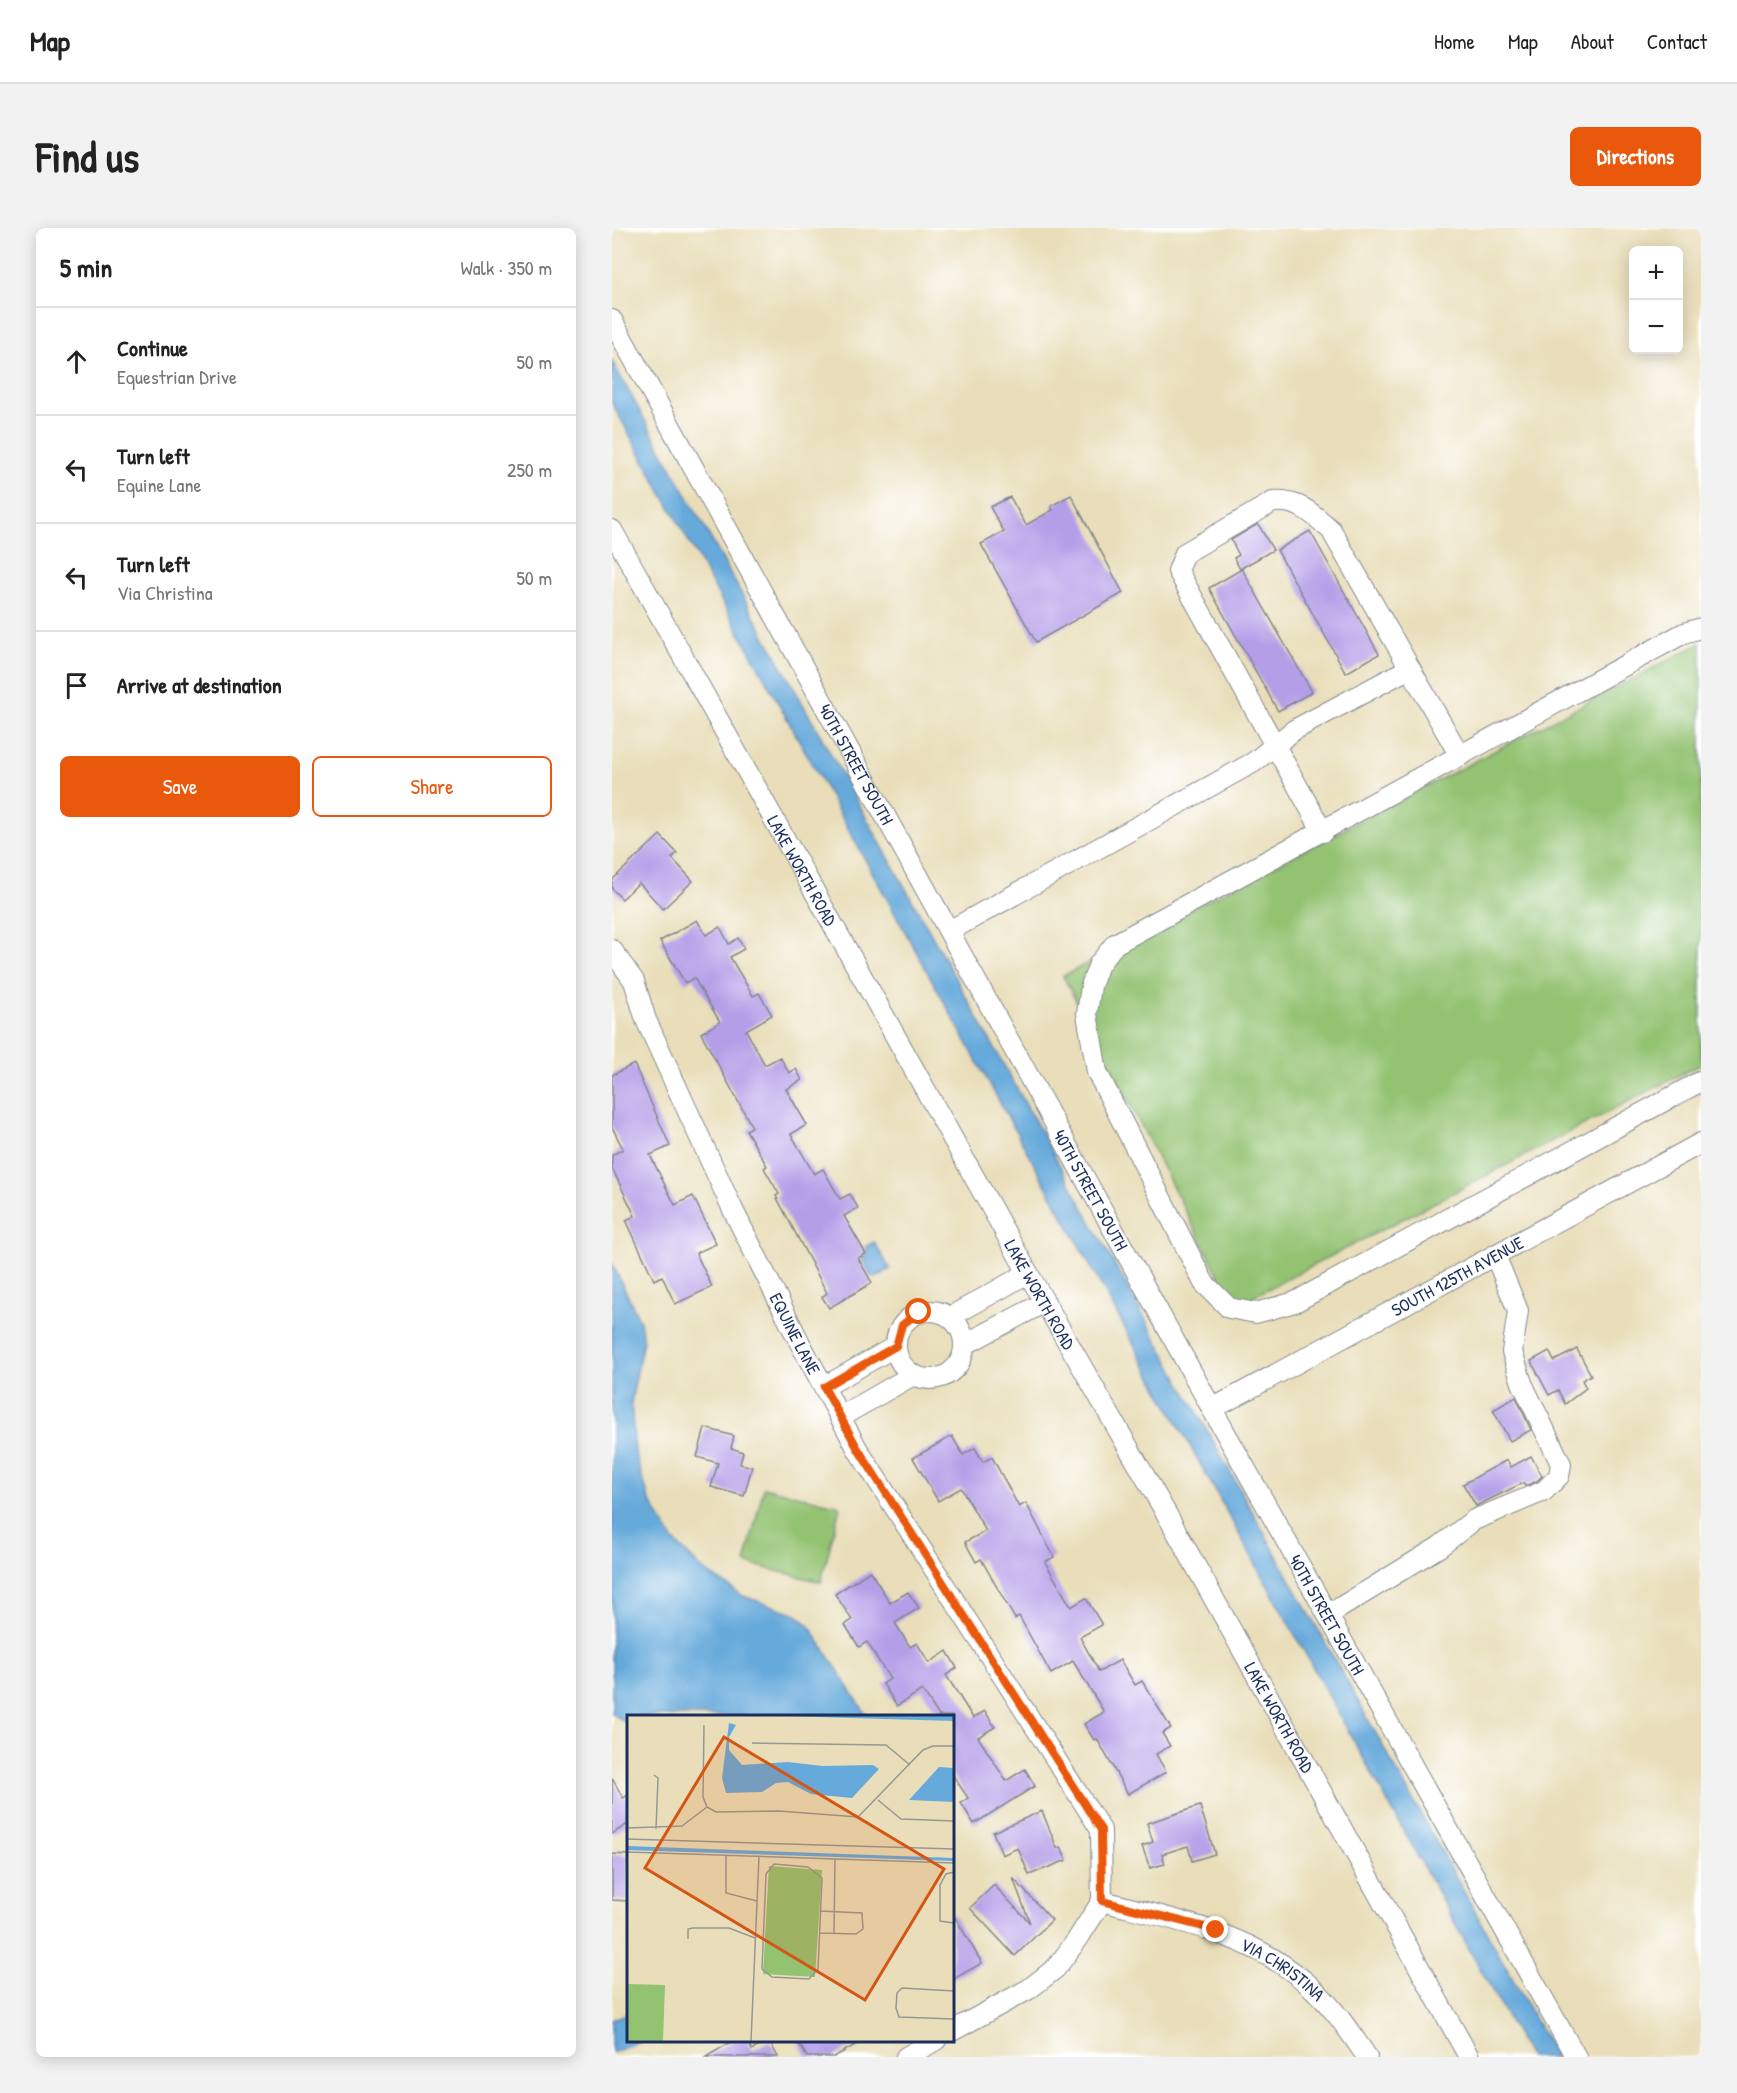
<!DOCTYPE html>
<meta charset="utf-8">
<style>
:root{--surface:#fff;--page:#f2f2f2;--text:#222;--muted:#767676;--line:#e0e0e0;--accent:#ea580c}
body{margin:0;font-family:"Patrick Hand",sans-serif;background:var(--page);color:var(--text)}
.controls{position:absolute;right:18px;top:18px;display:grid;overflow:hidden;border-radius:9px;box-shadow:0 3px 15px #0003}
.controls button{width:54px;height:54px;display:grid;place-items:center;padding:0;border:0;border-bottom:2px solid var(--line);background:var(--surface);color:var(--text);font:30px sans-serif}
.stop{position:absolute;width:18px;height:18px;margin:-14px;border:4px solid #ea580c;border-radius:50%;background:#fff}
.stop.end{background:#ea580c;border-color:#fff;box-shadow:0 2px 6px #0008}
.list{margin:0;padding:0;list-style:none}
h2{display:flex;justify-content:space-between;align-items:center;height:78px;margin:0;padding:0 24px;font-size:26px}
h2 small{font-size:20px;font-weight:400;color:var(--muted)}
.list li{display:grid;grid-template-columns:39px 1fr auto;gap:18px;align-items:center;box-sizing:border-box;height:108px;padding:0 24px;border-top:2px solid var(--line)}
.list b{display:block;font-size:22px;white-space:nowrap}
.list p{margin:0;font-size:20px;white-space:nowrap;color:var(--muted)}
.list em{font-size:20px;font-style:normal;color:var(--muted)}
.actions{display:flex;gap:12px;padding:18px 24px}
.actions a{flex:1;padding:14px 0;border:2px solid var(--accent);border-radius:9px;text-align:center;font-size:21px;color:var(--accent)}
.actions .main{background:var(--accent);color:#fff}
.icon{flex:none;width:33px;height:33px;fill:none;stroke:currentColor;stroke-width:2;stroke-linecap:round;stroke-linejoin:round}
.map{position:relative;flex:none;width:1089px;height:1829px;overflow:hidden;border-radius:9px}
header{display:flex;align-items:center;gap:36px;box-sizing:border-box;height:84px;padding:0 30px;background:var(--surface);border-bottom:2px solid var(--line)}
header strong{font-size:28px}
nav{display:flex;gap:33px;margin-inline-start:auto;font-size:21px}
.intro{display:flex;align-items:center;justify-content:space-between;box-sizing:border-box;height:144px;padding:0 36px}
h1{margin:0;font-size:42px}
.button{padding:15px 27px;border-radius:9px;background:var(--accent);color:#fff;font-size:21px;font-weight:700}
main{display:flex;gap:36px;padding:0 36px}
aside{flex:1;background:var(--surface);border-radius:9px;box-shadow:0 3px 15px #0003}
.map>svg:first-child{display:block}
.green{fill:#93c271;stroke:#577868;stroke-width:1.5}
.water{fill:#66aadb;stroke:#406c9c;stroke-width:1.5}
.building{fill:#b49ee8}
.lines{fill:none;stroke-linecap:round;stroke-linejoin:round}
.minor-casing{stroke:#82868c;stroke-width:22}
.minor{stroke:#fff;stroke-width:20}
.route{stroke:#ea580c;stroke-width:8}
.labels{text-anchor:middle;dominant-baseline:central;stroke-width:6;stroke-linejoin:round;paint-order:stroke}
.street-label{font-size:18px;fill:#1b2f5e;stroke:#fff}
.inset-road{fill:none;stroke:#979895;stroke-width:1.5}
.view{fill:#d45514;fill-opacity:0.15;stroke:#d45514;stroke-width:3}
.inset-edge{fill:none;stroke:#1b2f5e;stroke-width:3}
</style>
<header>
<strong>Map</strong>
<nav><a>Home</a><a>Map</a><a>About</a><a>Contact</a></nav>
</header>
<div class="intro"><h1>Find us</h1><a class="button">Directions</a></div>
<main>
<aside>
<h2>5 min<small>Walk · 350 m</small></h2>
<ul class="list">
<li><svg class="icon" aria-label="ahead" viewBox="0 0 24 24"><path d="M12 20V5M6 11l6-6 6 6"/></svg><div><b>Continue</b><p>Equestrian Drive</p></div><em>50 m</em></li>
<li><svg class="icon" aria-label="left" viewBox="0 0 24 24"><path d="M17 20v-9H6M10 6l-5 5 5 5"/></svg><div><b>Turn left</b><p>Equine Lane</p></div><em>250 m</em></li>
<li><svg class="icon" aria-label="left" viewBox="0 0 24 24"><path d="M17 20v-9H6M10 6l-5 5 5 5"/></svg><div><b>Turn left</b><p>Via Christina</p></div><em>50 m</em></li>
<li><svg class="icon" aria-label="arrive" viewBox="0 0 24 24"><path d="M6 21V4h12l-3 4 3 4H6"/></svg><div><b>Arrive at destination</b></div></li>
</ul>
<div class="actions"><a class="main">Save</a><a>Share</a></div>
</aside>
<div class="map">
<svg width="1089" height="1829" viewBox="0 0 1089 1829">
<rect width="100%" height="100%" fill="#fff"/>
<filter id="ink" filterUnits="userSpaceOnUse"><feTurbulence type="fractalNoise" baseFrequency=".0167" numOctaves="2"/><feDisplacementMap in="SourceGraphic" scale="12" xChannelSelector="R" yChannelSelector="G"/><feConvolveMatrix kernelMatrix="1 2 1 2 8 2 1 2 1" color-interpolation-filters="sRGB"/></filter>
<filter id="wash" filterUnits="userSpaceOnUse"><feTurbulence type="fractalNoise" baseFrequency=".008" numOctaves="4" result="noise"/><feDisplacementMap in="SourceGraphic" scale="24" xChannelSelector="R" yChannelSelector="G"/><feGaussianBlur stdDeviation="1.35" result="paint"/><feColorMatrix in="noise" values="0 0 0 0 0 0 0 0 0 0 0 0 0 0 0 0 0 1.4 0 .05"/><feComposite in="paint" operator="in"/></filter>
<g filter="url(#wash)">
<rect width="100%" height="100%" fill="#e9deb9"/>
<g class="green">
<path d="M1089 415V836L623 1078 451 748Z"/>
<path d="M152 1259 228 1278 209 1354 133 1335Z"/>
</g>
<g class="water">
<path d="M0 133 944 1829H917L0 175Z"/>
<path d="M262 1014 278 1041 265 1049 259 1048 250 1031 256 1025 253 1019Z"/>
<path d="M0 1035 28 1093 31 1113 19 1175 23 1224 37 1271 61 1312 91 1342 131 1368 182 1385 197 1397 255 1488H16V1496L0 1485Z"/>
<path d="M16 1785V1812L29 1813 0 1825V1792Z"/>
</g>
<g id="blocks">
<g class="building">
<path d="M459 267 511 365 424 414 369 316 392 304 378 279 398 269 414 297 441 282 439 278Z"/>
<path d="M646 296 661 322 628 341 622 330 627 327 619 312Z"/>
<path d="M698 303 767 426 734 445 665 322Z"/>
<path d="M630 341 700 464 666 483 597 360Z"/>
<path d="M48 607 65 625 60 630 81 653 51 681 27 655 10 671 0 661V652Z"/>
<path d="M85 692 94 707 108 699 117 716 126 710 132 721 118 729 141 768 147 765 160 787 134 802 153 837 168 829 177 845 184 841 190 852 174 861 195 897 179 906 202 946 211 941 228 971 238 966 246 980 232 988 254 1026 246 1030 260 1055 217 1080 210 1069 215 1065 164 968 167 966 152 940 155 938 134 902 140 899 89 805 108 794 82 750 73 755 48 713Z"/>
<path d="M22 836 58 918 38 927 63 977 81 968 104 1016 84 1025 100 1059 63 1076 50 1048 42 1052 14 992 23 988 0 940V927L11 921 0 899V847Z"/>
<path d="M965 1121 979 1147 970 1152 974 1160 953 1176 946 1162 937 1167 919 1133 937 1123 942 1133Z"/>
<path d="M904 1169 919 1202 898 1213 881 1182Z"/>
<path d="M93 1200 122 1208 119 1220 131 1224 128 1236 140 1239 132 1268 99 1259 106 1235 85 1229Z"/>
<path d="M340 1208 351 1227 363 1220 371 1234 380 1229 407 1279 414 1275 442 1329 433 1334 459 1379 474 1370 490 1397 468 1409 487 1444 508 1432 523 1457 530 1453 559 1500 550 1505 558 1518 544 1526 554 1544 516 1566 485 1511 482 1512 472 1496 492 1484 461 1433 439 1446 407 1388 403 1391 369 1331 364 1334 353 1314 374 1303 349 1260 326 1273 301 1230Z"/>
<path d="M919 1228 930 1248 925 1253 913 1258 911 1255 864 1278 851 1256 895 1232 899 1239Z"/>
<path d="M258 1343 278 1375 296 1364 307 1380 283 1395 298 1419 305 1415 317 1435 335 1423 345 1440 334 1447 361 1490 373 1483 383 1499 366 1509 394 1553 413 1541 423 1558 362 1596 349 1575 356 1570 340 1546V1488H327L310 1462 285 1478 271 1456 278 1451 255 1414 247 1419 233 1397 240 1392 223 1366Z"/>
<path d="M0 1550 11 1570 16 1567V1596L0 1606Z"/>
<path d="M588 1578 603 1626 580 1633 576 1618 550 1626 553 1636 538 1640 530 1618 541 1614 535 1595Z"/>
<path d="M430 1583 445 1620 449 1619 455 1632 417 1647 406 1620 390 1627 381 1604Z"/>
<path d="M0 1626 16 1627V1673L0 1672Z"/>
<path d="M401 1650 440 1692 403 1728 358 1680 382 1657 418 1695Z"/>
<path d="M340 1684 370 1735 340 1752Z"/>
<path d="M122 1812H135L140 1822 157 1813 166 1829H94Z"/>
<path d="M185 1812H252L222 1829H195Z"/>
</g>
</g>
</g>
<g filter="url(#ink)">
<use href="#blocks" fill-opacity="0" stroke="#82868c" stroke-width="1.5"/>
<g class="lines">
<defs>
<g id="minor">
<path id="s1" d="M0 92 600 1181 964 1829"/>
<path id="s2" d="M0 302 416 1045 558 1292 857 1829"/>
<path d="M1089 400 1072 405 503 716 487 736 479 758 475 786 485 844 592 1055 617 1080 644 1085 683 1074 1089 853"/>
<path d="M711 604 566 343 573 325 661 274C686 271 701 286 719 302L848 528"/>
<path d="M337 703 642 534 682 502 798 440"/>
<path id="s3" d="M0 722 22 753 34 792 121 982 189 1117 246 1222 489 1602 490 1673 465 1712 444 1740 417 1761 340 1803"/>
<circle cx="318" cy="1117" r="34"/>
<path d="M338 1089 416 1045"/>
<path d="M352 1117 433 1074"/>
<path d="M212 1159 284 1118"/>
<path id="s4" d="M600 1181 1089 915"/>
<path d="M228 1189 301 1147"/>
<path d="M716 1387 827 1319 862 1292 932 1263 947 1248 949 1236 910 1155 900 1124 906 1083 883 1027"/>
<path id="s5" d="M490 1673C563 1692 639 1705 697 1757 720 1777 738 1804 755 1829"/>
<path d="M294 1829 324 1812"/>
</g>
</defs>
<use href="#minor" class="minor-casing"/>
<use href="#minor" class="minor"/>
</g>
</g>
<g class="lines" filter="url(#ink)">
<path class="route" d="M307 1084 290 1097 284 1118 212 1159 246 1221 489 1602 490 1673 604 1702"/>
</g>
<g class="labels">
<g class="street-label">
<text stroke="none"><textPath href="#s1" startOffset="507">40TH STREET SOUTH</textPath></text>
<text stroke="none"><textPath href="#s2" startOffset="390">LAKE WORTH ROAD</textPath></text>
<text stroke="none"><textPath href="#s1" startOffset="993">40TH STREET SOUTH</textPath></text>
<text stroke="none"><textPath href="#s4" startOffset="279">SOUTH 125TH AVENUE</textPath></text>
<text stroke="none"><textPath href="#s2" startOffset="876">LAKE WORTH ROAD</textPath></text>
<text stroke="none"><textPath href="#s3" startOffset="426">EQUINE LANE</textPath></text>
<text stroke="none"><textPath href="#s1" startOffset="1479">40TH STREET SOUTH</textPath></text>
<text stroke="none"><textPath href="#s2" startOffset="1362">LAKE WORTH ROAD</textPath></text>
<text stroke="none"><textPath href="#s5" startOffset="195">VIA CHRISTINA</textPath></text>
</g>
</g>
<g transform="translate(15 1487)">
<rect width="327" height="327" fill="#e9deb9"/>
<path d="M142 151 195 155 188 262 136 259ZM0 269 38 270 36 326H0Z" fill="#93c271"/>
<path d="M156 1H327V6ZM102 8 109 10 102 22V35L115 50 161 47 195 51 246 50 252 54 225 83 184 79 161 67 149 68 135 77 99 78 95 63ZM312 52 327 53V87L282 85ZM0 131 327 143V146L0 135Z" fill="#66aadb"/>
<path class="inset-road" d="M77 10 76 82 80 92 89 97 152 96 231 102 296 35 306 31H327M125 28 259 30 283 50M27 60 31 63 29 114M251 85 274 104 327 106M0 113 55 111 80 92M0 124 327 134M0 137 327 148M99 140V178L130 186M147 149 181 152 195 163 191 254 182 264 145 262 135 254 139 159ZM327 157 319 159 313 170V206L327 208M192 218 229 219 236 214 235 198 193 196M207 219 208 144M61 224V214L66 213H102L128 223M327 276 275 273 270 278 269 293 272 302 327 304M124 326 132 141"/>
<path class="view" d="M97 22 317 154 238 285 18 153Z"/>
<rect width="327" height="327" class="inset-edge"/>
</g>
</svg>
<div class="controls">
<button>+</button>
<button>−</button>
</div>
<div class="stop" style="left:307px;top:1084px"></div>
<div class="stop end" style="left:604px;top:1702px"></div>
</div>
</main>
